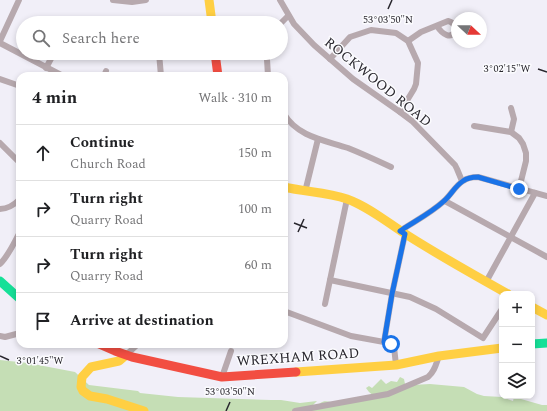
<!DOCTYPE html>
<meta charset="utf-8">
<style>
:root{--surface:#fff;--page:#f6f6f6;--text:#202124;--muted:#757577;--line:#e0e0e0}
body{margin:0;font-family:Spectral,serif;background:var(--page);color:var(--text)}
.controls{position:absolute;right:12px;bottom:12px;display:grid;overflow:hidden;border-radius:8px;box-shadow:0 2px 6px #0003}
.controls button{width:36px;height:36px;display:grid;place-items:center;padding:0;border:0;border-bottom:1px solid var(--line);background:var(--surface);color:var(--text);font:20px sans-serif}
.compass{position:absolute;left:451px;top:12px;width:36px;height:36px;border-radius:50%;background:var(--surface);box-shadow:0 2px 6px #0003;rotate:112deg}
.stop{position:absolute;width:12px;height:12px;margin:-9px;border:3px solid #1a73e8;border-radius:50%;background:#fff}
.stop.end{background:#1a73e8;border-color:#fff;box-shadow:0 1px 4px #0008}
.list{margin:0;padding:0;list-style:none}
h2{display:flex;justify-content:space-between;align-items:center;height:52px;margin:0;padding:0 16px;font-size:17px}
h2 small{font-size:13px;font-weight:400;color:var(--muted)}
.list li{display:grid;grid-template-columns:26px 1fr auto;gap:12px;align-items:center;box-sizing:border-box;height:56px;padding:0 16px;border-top:1px solid var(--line)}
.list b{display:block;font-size:15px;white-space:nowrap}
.list p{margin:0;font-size:13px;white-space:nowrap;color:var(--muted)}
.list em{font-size:13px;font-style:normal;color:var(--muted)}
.icon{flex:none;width:22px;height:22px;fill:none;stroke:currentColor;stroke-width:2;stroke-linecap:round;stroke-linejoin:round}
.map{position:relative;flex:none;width:547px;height:411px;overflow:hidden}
.search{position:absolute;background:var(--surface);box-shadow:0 2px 6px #0003;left:16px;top:16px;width:272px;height:44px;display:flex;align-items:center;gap:10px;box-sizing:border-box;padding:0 14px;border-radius:22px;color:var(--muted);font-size:15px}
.panel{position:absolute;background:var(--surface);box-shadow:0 2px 6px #0003;left:16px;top:72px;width:272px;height:276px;border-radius:12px}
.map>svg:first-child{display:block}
.forest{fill:#c5deb5}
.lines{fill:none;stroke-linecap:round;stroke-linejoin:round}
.street{stroke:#b7a9ae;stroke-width:6}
.fast{stroke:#16e098;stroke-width:9}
.slow{stroke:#ffcf43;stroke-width:9}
.jam{stroke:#f24e42;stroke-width:9}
.route{stroke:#1a73e8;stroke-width:5}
.ticks{fill:none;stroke:#28262d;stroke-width:1.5}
.labels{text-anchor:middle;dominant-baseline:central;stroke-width:3;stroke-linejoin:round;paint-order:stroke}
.street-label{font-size:14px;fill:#28262d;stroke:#fbfbfe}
.ticks-label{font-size:10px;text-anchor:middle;fill:#28262d;stroke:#fbfbfe;stroke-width:3;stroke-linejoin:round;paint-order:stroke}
</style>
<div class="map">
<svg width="547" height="411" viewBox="0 0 547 411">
<rect width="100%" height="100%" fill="#f1eff8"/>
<path class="forest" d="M0 360 28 363 75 372 89 385 138 391 140 393 178 397 271 400H281L300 403 317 401 313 405 316 408C320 402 323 400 331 402L375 397 369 392 366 388 369 386 372 388 381 379 386 384 391 381 397 382 400 377 404 379 405 384 412 385 430 384 464 387 477 394 484 396 502 397 513 401 514 397 542 405H547V411H0Z"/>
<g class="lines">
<g class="street">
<path d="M113 0 132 2 146 0"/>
<path d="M280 0 294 24 314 45 353 79 400 112 412 121 455 165 457 169 462 181"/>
<path d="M281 23 288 16"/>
<path d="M0 41 19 0"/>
<path d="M408 41 421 32 448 21C464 25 451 48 437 26"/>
<path d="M0 43 63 76"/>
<path d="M159 53 161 76"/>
<path d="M268 53 267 59 268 76"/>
<path d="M330 59 350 37 371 30 396 33 408 41 418 63 416 84 414 89 400 112"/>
<path d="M46 68 54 53"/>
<path d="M104 76 106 71"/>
<path d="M0 79 20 86"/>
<path d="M511 108 514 119 511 132"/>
<path d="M284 114C298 137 324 140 348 148 363 154 376 160 391 167"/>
<path d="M474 126 511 132 519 138 523 144 526 153V161L519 189"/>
<path d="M0 143 20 163"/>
<path d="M305 192 318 139"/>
<path d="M347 199 330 280 410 297 436 309 483 338 502 309"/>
<path d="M445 201 547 257"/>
<path d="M0 209C8 209 14 205 20 199"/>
<path d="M400 231C415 221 431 213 444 201 451 195 455 186 463 181 467 178 472 177 478 177L547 196"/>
<path d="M0 264C9 255 14 243 20 232"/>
<path d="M486 282 535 193"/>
<path d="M325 304 330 280"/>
<path d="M284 311 351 336 384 342 391 344 394 347 396 365"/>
<path d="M0 336 5 337 20 333"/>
<path d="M384 342 392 294 405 234"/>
<path d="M59 344H60"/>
<path d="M126 355 138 344"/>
<path d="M222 377 231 351"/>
<path d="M295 411 388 394 428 377C435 371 436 364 439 356"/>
</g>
<g class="fast">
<path d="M0 281 20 299"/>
<path d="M532 344 547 343"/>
</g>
<g class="slow">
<path d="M209 0 212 23"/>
<path d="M284 187C305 192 327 192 347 199 369 207 388 223 407 235 440 256 474 275 508 294"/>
<path d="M532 307 547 315"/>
<path d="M126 355 119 361 91 367 82 377 81 387 83 391 90 396 107 399 144 411"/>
<path d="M296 372 396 365 439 356 502 348"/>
</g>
<g class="jam">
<path d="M215 53 218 76"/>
<path d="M99 344 115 351 132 357 222 377 296 372"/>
</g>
</g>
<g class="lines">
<path class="route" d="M391 344 384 342 392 294 405 234 400 231C415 221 431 213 444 201 451 195 455 186 463 181 467 178 472 177 478 177L519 189"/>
</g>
<path class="ticks" d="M388 9 392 0M538 69 547 72M294 223 307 228M298 232 304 219M0 356 9 360M226 411 230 402"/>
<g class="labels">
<g class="street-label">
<text transform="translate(378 82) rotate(39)">ROCKWOOD ROAD</text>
<text transform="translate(298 357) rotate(-4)">WREXHAM ROAD</text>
</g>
</g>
<g class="ticks-label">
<text x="388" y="23">53°03'50"N</text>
<text x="507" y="72">3°02'15"W</text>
<text x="40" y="364">3°01'45"W</text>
<text x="230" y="395">53°03'50"N</text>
</g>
</svg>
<div class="controls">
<button>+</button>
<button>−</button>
<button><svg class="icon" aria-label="layers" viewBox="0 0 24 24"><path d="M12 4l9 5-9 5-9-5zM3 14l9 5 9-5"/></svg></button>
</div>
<svg class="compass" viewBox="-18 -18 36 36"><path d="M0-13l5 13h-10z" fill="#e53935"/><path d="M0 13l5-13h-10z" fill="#757577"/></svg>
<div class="stop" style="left:391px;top:344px"></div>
<div class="stop end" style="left:519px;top:189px"></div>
<div class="search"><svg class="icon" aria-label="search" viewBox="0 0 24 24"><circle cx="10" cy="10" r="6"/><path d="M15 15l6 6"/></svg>Search here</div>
<section class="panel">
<h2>4 min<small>Walk · 310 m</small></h2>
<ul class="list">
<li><svg class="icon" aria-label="ahead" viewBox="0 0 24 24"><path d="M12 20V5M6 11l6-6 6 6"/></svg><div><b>Continue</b><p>Church Road</p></div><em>150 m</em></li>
<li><svg class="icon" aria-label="right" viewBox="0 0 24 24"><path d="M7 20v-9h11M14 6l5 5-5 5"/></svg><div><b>Turn right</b><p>Quarry Road</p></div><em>100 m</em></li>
<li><svg class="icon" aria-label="right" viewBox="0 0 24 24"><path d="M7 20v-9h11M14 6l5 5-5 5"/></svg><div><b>Turn right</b><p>Quarry Road</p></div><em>60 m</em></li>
<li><svg class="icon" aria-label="arrive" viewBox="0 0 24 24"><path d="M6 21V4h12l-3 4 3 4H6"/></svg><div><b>Arrive at destination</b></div></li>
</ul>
</section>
</div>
